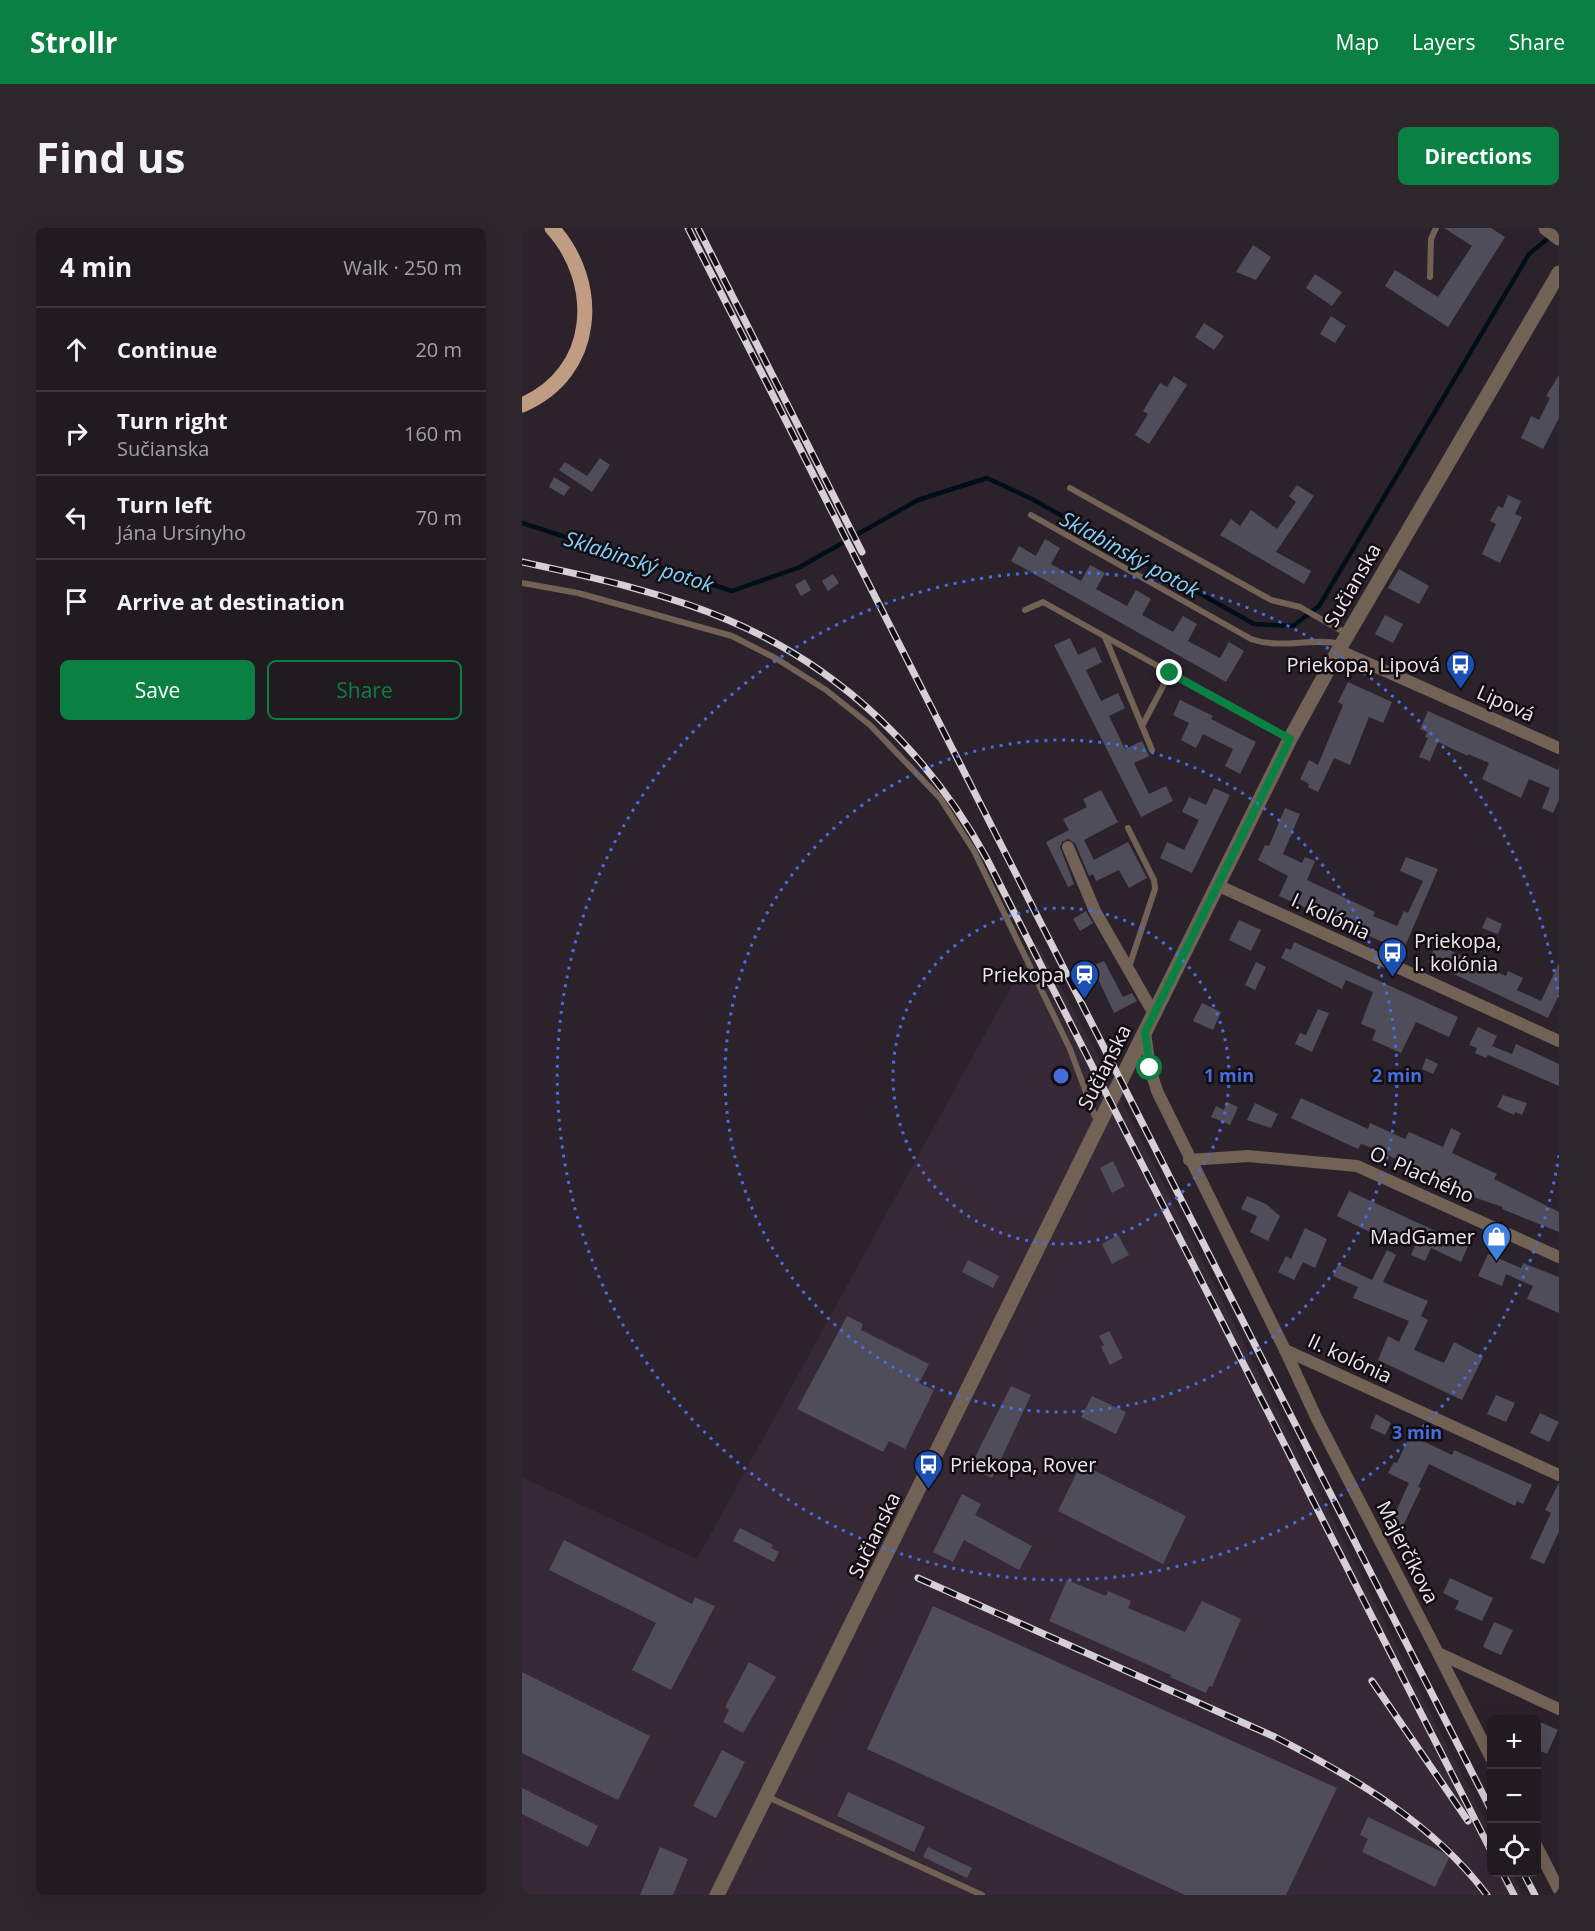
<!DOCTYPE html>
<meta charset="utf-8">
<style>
:root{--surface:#211a20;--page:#2d272d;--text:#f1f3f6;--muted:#a2a1a5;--line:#3e383e;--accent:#0b8043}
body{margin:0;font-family:"Open Sans",sans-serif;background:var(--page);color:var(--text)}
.controls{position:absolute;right:18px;bottom:18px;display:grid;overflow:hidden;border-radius:9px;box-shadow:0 6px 24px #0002}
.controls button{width:54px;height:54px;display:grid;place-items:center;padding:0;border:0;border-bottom:2px solid var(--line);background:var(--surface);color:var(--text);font:30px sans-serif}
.stop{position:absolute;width:18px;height:18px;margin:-14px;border:4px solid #0b8043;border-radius:50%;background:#fff}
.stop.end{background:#0b8043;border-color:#fff;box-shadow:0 2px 6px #0008}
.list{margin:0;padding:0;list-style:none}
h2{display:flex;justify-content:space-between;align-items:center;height:78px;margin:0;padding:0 24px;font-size:26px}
h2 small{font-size:20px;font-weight:400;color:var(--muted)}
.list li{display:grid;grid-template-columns:39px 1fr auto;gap:18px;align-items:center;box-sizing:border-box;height:84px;padding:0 24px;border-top:2px solid var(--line)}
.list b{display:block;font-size:22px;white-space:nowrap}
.list p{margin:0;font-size:20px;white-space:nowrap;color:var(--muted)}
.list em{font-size:20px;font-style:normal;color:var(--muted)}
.actions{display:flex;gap:12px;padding:18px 24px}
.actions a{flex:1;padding:14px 0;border:2px solid var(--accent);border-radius:9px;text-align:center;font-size:21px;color:var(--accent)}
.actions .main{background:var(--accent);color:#fff}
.icon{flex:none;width:33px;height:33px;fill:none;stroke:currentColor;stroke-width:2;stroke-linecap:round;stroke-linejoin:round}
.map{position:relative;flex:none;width:1037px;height:1667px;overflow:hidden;border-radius:9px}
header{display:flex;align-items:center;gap:36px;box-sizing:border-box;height:84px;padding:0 30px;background:var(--accent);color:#fff}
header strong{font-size:28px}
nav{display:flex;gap:33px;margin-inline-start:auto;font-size:21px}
.intro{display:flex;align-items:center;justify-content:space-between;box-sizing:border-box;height:144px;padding:0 36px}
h1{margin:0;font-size:42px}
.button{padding:15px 27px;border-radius:9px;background:var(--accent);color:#fff;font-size:21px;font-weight:700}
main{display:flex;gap:36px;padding:0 36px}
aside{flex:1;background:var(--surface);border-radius:9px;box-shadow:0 6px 24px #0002}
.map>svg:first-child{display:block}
.built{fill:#372836}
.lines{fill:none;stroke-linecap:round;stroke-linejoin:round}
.stream{stroke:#000e1a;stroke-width:4.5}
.building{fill:#504d5a}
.service{stroke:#726155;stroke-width:6}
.minor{stroke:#726155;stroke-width:12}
.tertiary{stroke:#726155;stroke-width:15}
.primary{stroke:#c09c82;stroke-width:15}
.rail-casing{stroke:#d6cfd5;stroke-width:7}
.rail{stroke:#110d11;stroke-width:4.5;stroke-dasharray:14;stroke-linecap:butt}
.route{stroke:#0b8043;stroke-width:8}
.ring{fill:none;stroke:#476cdc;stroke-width:3;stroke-dasharray:3 6}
.labels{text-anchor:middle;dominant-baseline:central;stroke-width:5;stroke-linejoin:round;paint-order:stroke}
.street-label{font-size:20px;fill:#ede6ec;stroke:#110d11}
.poi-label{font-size:20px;fill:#ede6ec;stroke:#110d11;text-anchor:end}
.water-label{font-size:21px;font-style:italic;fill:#84d0fa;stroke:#110d11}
.centre{fill:#476cdc;stroke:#110d11;stroke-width:3}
.ring-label{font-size:18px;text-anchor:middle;font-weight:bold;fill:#476cdc;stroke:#110d11;stroke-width:5;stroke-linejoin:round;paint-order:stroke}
</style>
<header>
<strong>Strollr</strong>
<nav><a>Map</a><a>Layers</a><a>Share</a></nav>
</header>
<div class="intro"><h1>Find us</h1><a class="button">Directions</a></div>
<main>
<aside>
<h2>4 min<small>Walk · 250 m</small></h2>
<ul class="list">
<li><svg class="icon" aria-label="ahead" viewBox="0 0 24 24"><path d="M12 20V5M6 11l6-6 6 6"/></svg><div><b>Continue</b></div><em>20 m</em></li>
<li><svg class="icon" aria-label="right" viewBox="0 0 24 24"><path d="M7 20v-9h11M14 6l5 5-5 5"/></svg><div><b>Turn right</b><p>Sučianska</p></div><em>160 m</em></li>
<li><svg class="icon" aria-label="left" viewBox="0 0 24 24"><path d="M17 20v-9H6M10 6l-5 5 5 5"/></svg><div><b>Turn left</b><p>Jána Ursínyho</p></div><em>70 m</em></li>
<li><svg class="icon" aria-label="arrive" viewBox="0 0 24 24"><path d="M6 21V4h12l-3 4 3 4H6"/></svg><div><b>Arrive at destination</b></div></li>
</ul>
<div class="actions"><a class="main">Save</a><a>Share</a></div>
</aside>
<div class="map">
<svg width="1037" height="1667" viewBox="0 0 1037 1667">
<rect width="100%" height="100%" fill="#2c222b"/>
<path class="built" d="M514 713 584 842 969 1605V1644L990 1645 1001 1667H0V1249L175 1331Z"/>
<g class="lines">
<path class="stream" d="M0 295 210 363 278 339 396 272 465 250 510 271 732 396 771 398 797 378 1007 26 1030 7"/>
</g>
<g class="building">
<path d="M922 0H969L983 9 926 99 863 58 873 42 916 69 950 18Z"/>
<path d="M731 17 749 29 734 52 714 44Z"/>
<path d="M793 46 820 64 810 78 784 60Z"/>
<path d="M809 88 824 98 813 115 798 106Z"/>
<path d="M682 95 702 108 692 122 673 109Z"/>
<path d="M1037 147V190L1021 221 999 210 1009 188 1017 192 1028 170 1024 168Z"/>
<path d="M652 148 665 157 627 216 613 207 626 186 621 183 638 155 645 159Z"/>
<path d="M78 230 88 237 70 264 37 242 43 234 65 248Z"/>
<path d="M32 249 48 259 42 268 27 259Z"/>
<path d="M775 257 792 268 754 324 789 343 782 356 698 307 709 291 718 298 729 282 755 301 774 274 767 268Z"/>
<path d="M986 267 999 273 993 286 1000 289 978 335 960 326 974 296 968 293 976 278 981 280Z"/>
<path d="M523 311 538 320 529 336 559 353 568 337 583 345 574 361 605 378 614 362 629 371 620 387 651 404 661 388 675 396 666 413 698 430 707 414 722 423 704 454 489 333 497 318 514 328Z"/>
<path d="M877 341 907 358 897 376 866 360Z"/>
<path d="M311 346 317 355 306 363 300 353Z"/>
<path d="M283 351 289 362 279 368 273 357Z"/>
<path d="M863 387 881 396 871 415 853 406Z"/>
<path d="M548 410 556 427 573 419 580 434 564 442 579 473 596 465 603 480 587 488 603 521 620 513 627 528 612 535 627 566 644 558 651 573 619 589 532 417Z"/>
<path d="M826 454 870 474 861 495 847 489 828 537 812 530 796 564 786 559 787 556 778 551 787 532 796 537 821 477 816 474Z"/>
<path d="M658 472 691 488 689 491 734 514 718 546 703 538 711 521 681 506 674 520 659 512 667 495 651 487Z"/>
<path d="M906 483 1036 542 1037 539V572L1031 585 1020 580 1028 560 1007 551 999 570 960 551 967 535 946 526V528L916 514 908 533 897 529 906 510 903 509 905 504 898 501Z"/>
<path d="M692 560 708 567 670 645 638 630 645 614 662 622 677 592 660 584 667 569 684 577Z"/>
<path d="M579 562 596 594 562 612 572 632 606 614 625 650 607 660 597 642 574 653 571 646 567 648 553 615 546 611 540 614 538 619 552 656 546 659 524 614 547 602 541 591 565 579 561 571Z"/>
<path d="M763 580 778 586 761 626 780 635 783 629 793 633 785 652 853 684 851 688 875 698 882 683 886 685 901 653 878 643 884 629 916 641 881 723 757 668 766 648 736 632 743 617 747 618Z"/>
<path d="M564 683 571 695 558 703 551 691Z"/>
<path d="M965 689 980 696 976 706 960 700Z"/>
<path d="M717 692 739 702 729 723 707 712Z"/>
<path d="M919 707 929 711 925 721 984 748 986 743 1001 750 995 762 1019 773 1037 735V767L1026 790 906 734Z"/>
<path d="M772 714 936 789 927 809 894 794 879 825 850 812 854 802 839 796 851 764 824 752 820 761 759 730 764 720 769 722Z"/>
<path d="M582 733 601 769 610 765 615 773 592 785 570 738Z"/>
<path d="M734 734 744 739 733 762 723 757Z"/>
<path d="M680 775 699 784 691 802 671 793Z"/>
<path d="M796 781 807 785 790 824 773 816 778 805 784 807Z"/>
<path d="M956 799 975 808 970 818 990 826 994 816 1037 836V858L966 827 964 830 953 825 955 820 947 817Z"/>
<path d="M904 830 916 836 911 846 900 841Z"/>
<path d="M981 867 1005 875 1000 887 993 884 992 887 975 879Z"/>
<path d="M779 870 846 901 848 895 883 911 887 904 921 919 929 900 939 905 930 925 975 946 972 951 1037 984V1004L980 981 981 979 957 971 853 921 839 916 836 921 769 890Z"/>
<path d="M705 874 716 879 708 897 689 889 694 878 702 882Z"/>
<path d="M733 875 756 886 749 900 725 892Z"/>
<path d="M591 933 603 958 590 965 578 940Z"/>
<path d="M827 963 946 1018 939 1034 909 1020 903 1033 889 1027 895 1014 872 1005 868 1014 815 988Z"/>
<path d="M725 968 744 976 758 988 746 1013 728 1004 735 988 719 981Z"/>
<path d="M783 1000 805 1011 793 1040 781 1034 772 1052 756 1044 764 1028 769 1031Z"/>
<path d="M596 1007 607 1027 590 1036 580 1016Z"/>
<path d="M865 1022 874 1027 861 1054 906 1073 899 1088 906 1092 892 1122 922 1135 932 1114 961 1129 940 1172 856 1132 866 1108 877 1114 887 1093 831 1070 836 1059 811 1048 816 1036 850 1052Z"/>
<path d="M966 1026 999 1040 1001 1035 1037 1049V1085L1005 1071 1011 1058 984 1046 980 1058 956 1048Z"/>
<path d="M446 1032 477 1048 471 1060 440 1044Z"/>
<path d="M325 1088 341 1096 339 1102 407 1136 397 1155 412 1162 383 1221 367 1213 361 1224 275 1181Z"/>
<path d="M587 1103 601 1130 588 1137 579 1119 582 1117 577 1108Z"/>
<path d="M489 1158 509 1167 470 1250 448 1239Z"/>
<path d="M974 1167 993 1175 984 1194 965 1186Z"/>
<path d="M570 1168 604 1184 594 1206 559 1189Z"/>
<path d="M1018 1185 1037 1194 1027 1214 1008 1205Z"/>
<path d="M854 1186 869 1195 863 1207 848 1200Z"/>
<path d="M888 1207 930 1227 932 1222 1010 1257 1001 1276 995 1273 993 1278 907 1236 896 1259 899 1260 880 1300 869 1294 887 1255 866 1245 872 1234 875 1235Z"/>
<path d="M559 1236 664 1288 641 1336 536 1283Z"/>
<path d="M1037 1255V1303L1022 1336 1008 1330 1029 1285 1023 1282Z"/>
<path d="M440 1266 459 1276 453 1287 510 1318 497 1342 442 1312 431 1334 411 1324Z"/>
<path d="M218 1300 251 1317 249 1320 257 1324 252 1334 211 1313Z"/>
<path d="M42 1312 170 1376 173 1369 193 1378 149 1462 110 1442 134 1395 27 1342Z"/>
<path d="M928 1350 971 1370 960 1393 933 1381 937 1373 921 1365Z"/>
<path d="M545 1352 584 1368 586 1363 609 1373 606 1380 663 1404 680 1373 719 1391 690 1459 687 1458 684 1465 648 1449 649 1447 527 1393Z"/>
<path d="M411 1378 815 1560 764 1667H663L345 1521Z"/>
<path d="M972 1394 991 1402 979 1427 961 1419Z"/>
<path d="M227 1434 254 1449 221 1505 201 1494 207 1482 203 1479Z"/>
<path d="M0 1444 128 1508 96 1572 0 1525Z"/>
<path d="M1018 1494 1036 1502 1025 1526 1014 1521V1502Z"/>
<path d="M200 1522 223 1534 194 1590 171 1578Z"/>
<path d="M0 1560 76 1598 66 1619 0 1586Z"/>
<path d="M326 1564 403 1599 392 1624 315 1588Z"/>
<path d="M846 1589 928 1628 913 1659 840 1624 846 1611 838 1607Z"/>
<path d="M138 1619 166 1631 151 1667H118Z"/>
<path d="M406 1619 450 1640 445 1650 401 1629Z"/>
</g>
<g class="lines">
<g class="service">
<path d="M908 49 909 11 914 0"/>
<path d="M548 260 749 372 778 379 825 406"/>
<path d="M509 287 729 411C760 422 788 409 819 416"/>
<path d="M0 355 56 365 210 408 255 431 304 462 348 497 418 570 452 623 548 821 575 894"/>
<path d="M503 382 521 374 767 511"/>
<path d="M583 409 630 522"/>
<path d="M620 498 648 445"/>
<path d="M606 600 632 652 633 661 607 739"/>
<path d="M246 1569 460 1667"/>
</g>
<g class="minor">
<path d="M816 422 1037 520"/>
<path d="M546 619 573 683 632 786"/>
<path d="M695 657 1037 813"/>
<path d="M623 804 628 840 635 863 763 1122 1037 1247"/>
<path d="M667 932 726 928 835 938 1037 1029"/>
<path d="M763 1122 795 1191 916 1425 1037 1481"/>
<path d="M916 1425 969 1530"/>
<path d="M1014 1617 1037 1662"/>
</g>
<g class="tertiary">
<path d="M1024 0 1037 10"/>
<path d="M195 1667 768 511 820 416 1037 45"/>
</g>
<path class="primary" d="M0 177C75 145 80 55 30 0"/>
<defs>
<g id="rail">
<path d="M166 0 969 1582"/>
<path d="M176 0 340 324"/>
<path d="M0 334C69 349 141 364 206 392 318 439 407 525 465 631L969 1623"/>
<path d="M396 1350 753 1509C831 1549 911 1595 965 1667"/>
<path d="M850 1453 946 1593"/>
<path d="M980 1644 992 1667"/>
<path d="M1001 1644 1013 1667"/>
</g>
</defs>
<use href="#rail" class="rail-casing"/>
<use href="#rail" class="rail"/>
</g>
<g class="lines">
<path class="route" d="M628 840 623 804 768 511 648 445"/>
</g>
<g class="ring">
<circle cx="539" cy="848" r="168"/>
<circle cx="539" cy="848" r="336"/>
<path d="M1037 927A504 504 0 1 1 1037 769"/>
</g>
<defs>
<symbol id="bus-pin" viewBox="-11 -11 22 30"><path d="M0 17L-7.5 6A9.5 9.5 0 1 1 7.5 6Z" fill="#1a4fb4" stroke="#110d11"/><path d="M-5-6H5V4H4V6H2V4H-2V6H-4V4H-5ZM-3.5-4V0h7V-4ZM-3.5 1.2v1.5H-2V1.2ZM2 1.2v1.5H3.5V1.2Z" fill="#fff"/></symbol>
<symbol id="station-pin" viewBox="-11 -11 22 30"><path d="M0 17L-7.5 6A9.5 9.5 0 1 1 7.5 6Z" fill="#1a4fb4" stroke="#110d11"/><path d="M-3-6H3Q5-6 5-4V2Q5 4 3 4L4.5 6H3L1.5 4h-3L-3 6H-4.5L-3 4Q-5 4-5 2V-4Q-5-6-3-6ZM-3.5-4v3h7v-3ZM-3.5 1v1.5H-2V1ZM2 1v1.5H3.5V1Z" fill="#fff"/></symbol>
<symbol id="shop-pin" viewBox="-11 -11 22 30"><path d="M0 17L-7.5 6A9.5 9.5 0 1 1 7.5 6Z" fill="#3f7fe0" stroke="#110d11"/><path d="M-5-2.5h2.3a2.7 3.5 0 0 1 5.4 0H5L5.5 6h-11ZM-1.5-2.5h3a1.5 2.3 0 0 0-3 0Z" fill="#fff"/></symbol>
</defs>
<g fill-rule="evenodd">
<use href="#bus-pin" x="922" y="420" width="33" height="45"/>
<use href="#bus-pin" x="854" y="708" width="33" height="45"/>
<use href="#station-pin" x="546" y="730" width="33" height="45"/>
<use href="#shop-pin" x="958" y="992" width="33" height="45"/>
<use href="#bus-pin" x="390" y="1220" width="33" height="45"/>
</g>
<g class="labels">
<g class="street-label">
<text transform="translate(830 357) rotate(-60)">Sučianska</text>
<text transform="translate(984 475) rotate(24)">Lipová</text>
<text transform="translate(809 688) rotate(25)">I. kolónia</text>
<text transform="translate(582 839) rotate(-63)">Sučianska</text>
<text transform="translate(900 946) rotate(24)">O. Plachého</text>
<text transform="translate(828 1130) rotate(25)">II. kolónia</text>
<text transform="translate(352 1307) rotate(-64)">Sučianska</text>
<text transform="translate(886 1324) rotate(63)">Majerčíkova</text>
</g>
<g class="poi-label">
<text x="918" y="436">Priekopa, Lipová</text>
<text x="892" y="712" text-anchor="start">Priekopa,<tspan x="892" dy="23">I. kolónia</tspan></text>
<text x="542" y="746">Priekopa</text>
<text x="953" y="1008">MadGamer</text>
<text x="428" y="1236" text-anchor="start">Priekopa, Rover</text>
</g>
<g class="water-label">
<text transform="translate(608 326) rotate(29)">Sklabinský potok</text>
<text transform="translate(117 333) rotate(18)">Sklabinský potok</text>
</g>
</g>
<circle cx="539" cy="848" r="9" class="centre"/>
<g class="ring-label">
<text x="707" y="854">1 min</text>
<text x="875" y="854">2 min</text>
<text x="895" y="1211">3 min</text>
</g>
</svg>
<div class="controls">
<button>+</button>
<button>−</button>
<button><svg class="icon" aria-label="locate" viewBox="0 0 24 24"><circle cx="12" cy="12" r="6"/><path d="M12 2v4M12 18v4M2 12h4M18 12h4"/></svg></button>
</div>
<div class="stop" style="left:628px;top:840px"></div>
<div class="stop end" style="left:648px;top:445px"></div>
</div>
</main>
